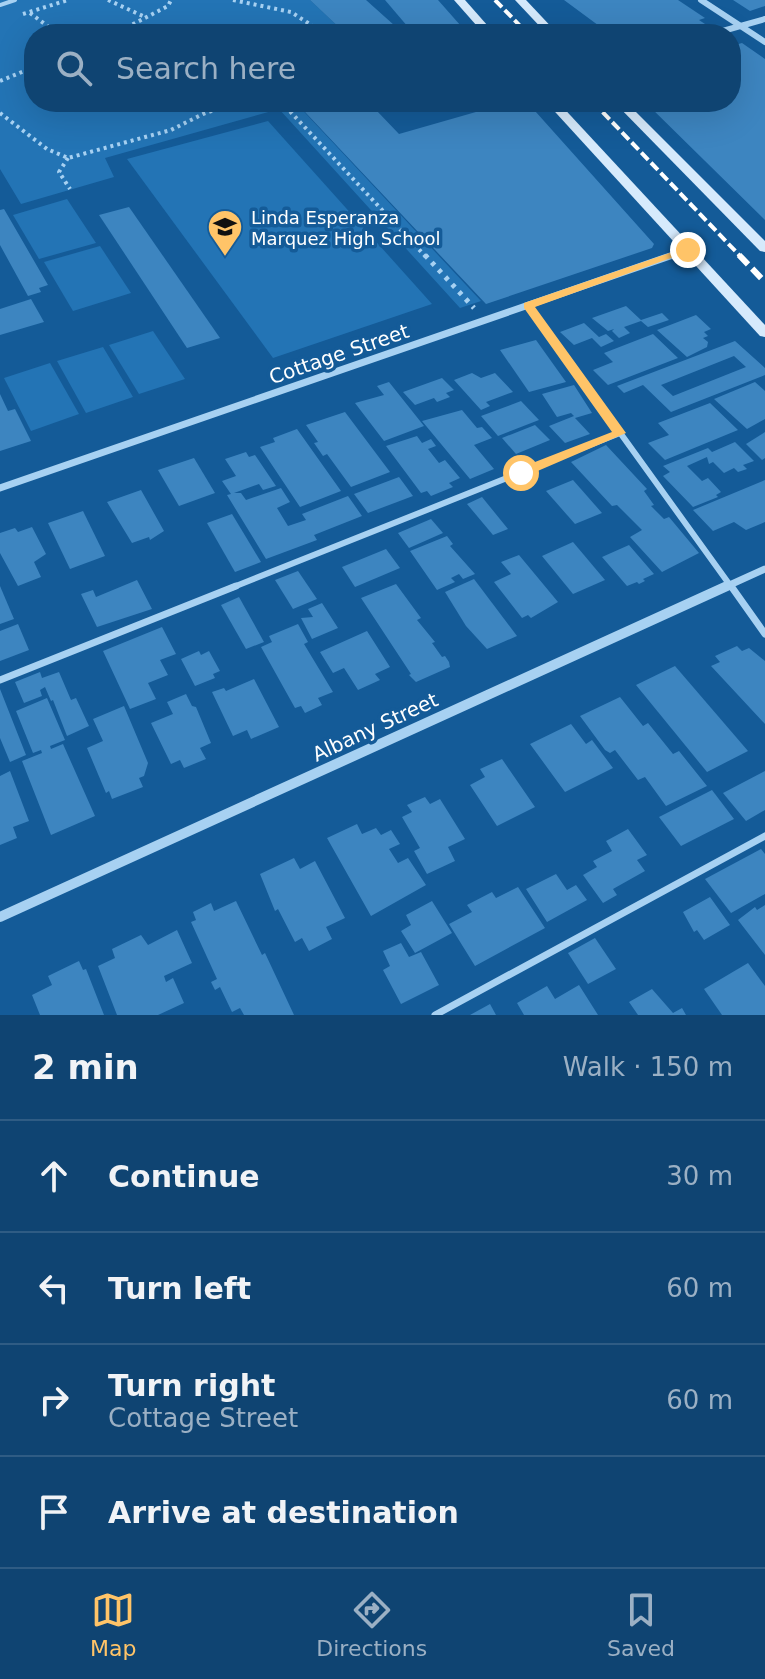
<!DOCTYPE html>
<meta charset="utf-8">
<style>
:root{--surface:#0f4472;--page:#1d4e7a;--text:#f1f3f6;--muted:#9bb0c4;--line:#2f5c84;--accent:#ffc468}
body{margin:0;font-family:"DejaVu Sans",sans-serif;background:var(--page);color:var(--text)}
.stop{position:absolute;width:24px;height:24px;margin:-18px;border:6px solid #ffc468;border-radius:50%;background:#fff}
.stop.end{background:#ffc468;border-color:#fff;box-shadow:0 2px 8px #0008}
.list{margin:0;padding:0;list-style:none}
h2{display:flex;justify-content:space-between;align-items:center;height:104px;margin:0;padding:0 32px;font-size:34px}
h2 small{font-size:26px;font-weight:400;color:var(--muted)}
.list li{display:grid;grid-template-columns:52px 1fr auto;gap:24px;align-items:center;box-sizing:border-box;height:112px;padding:0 32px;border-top:2px solid var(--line)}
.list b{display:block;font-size:30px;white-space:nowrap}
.list p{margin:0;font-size:26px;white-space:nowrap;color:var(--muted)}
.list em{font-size:26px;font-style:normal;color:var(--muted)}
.icon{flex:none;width:44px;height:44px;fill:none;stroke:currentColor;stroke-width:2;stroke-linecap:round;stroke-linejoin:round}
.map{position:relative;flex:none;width:765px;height:1015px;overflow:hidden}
.search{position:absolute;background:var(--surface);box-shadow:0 8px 32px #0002;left:24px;right:24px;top:24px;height:88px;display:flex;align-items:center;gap:20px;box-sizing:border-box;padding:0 28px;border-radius:32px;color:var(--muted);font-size:30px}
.sheet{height:552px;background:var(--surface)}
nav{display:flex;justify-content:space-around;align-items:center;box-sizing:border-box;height:112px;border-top:2px solid var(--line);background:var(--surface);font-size:22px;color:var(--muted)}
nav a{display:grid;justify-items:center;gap:4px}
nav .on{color:var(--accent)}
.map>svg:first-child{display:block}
.green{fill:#2374b5}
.building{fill:#3d85c0;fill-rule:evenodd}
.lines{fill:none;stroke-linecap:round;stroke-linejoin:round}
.path-far1{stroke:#a7d1f2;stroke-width:4;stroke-dasharray:3 4;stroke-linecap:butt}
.path{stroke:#a7d1f2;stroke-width:5;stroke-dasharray:4 6;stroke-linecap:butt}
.lane-far2{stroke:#a7d1f2;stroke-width:4}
.lane-far1{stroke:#a7d1f2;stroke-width:6}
.lane{stroke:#a7d1f2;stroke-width:7}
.street-far2{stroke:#a7d1f2;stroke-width:6}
.street-far1{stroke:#a7d1f2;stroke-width:7}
.street{stroke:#a7d1f2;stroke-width:10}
.secondary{fill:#d6eafc;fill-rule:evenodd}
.rail-far1{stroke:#fff;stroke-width:4;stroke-dasharray:10 4;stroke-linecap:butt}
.rail{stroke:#fff;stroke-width:6;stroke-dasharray:13 6;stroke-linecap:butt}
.route{fill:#ffc468}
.labels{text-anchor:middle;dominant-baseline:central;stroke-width:7;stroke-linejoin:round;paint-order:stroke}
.far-poi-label{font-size:18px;fill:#fff;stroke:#145b98;text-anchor:start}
.street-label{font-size:20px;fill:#fff;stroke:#145b98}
</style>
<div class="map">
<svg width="765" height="1015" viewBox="0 0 765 1015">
<rect width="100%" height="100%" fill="#145b98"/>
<g class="green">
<path d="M0 0H310L346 34H34V102H295L481 301 460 308 279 109 105 158 114 177 21 204 0 169Z"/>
<path d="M268 121 432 304 273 358 127 159Z"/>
<path d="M67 199 96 243 39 259 13 215Z"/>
<path d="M100 246 131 293 73 311 44 262Z"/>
<path d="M153 331 185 379 139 394 109 345Z"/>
<path d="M103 347 133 397 86 413 57 361Z"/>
<path d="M50 363 79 414 31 431 4 378Z"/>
</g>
<g class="building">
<path d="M310 0H366L404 34H346Z"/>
<path d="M385 0H438L468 34H414Z"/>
<path d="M564 0H678L705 18 699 20 705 24 667 34H598L606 31Z"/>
<path d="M733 0H765V6L750 11Z"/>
<path d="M742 43 765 59V220L645 102H731V46Z"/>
<path d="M317 102H407L377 111 399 134 511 102H527L654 244 652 248 486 304 305 112 322 107Z"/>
<path d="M129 207 220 338 187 348 99 215Z"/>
<path d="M4 209 48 285 39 288 41 292 28 296 0 245V210Z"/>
<path d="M31 299 44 322 0 335V309Z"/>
<path d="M626 306 641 320 662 313 669 320 648 327 641 321 624 327 630 333 619 338 612 331 614 329 608 331 592 318Z"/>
<path d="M696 315 711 329 704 332 708 336 703 338 708 342 707 347 687 357 657 330Z"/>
<path d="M584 323 599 337 606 334 614 341 601 347 592 338 574 345 560 332Z"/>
<path d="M653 334 678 358 608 385 593 370 613 362 604 353Z"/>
<path d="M536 340 566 382 529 392 500 350Z"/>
<path d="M735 341 765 368V375L671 412 643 385 624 393 617 386ZM734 356 746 367 673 396 661 385Z"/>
<path d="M472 373 481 378 495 373 513 392 486 402 490 406 481 410 454 380Z"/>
<path d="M442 378 454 390 446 393 450 397 437 402 434 398 415 405 403 392Z"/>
<path d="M389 382 424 426 384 441 355 403 384 395 377 386Z"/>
<path d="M755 382 765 391V419L747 429 714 399Z"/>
<path d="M574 385 592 413 575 418 590 434 565 443 549 426 574 416 571 413 557 417 542 394Z"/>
<path d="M0 394 8 411 15 409 31 441 0 451Z"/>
<path d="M521 401 539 420 498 436 481 416Z"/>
<path d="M710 403 738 430 665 460 648 443 669 435 658 423Z"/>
<path d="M462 410 477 428 482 427 492 438 474 445 494 469 470 479 422 421Z"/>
<path d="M345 412 390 472 351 487 327 454 323 456 314 443 318 442 306 425Z"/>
<path d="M535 425 550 440 516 454 502 438Z"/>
<path d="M297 429 341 491 300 507 260 447 275 442 273 438Z"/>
<path d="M765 432V458L762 460 746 444Z"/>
<path d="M417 436 422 443 431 439 436 446 428 449 439 463 445 460 460 478 449 483 453 487 431 496 427 491 421 493 386 446Z"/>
<path d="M735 442 754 461 743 465 747 469 738 472 734 468 724 473 713 462 709 464 707 457 687 466 702 481 708 478 721 492 716 495 718 497 693 507 663 476 670 472 663 466 708 448 712 452Z"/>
<path d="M606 445 647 489 644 491 654 505 651 506 664 519 669 517 699 553 662 572 630 537 642 530 617 505 612 506 571 462Z"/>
<path d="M246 452 249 457 255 455 276 486 263 490 259 484 234 493H241L246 500 281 488 290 502 277 508 288 526 306 520 302 514 348 496 362 516 314 535 317 540 266 559 227 495 231 494 222 481 236 476 225 459Z"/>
<path d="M194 458 215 493 179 506 158 470Z"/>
<path d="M399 477 413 496 368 513 354 494Z"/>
<path d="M573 480 602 513 575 524 546 491Z"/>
<path d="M765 480V522L746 530 734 522 713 531 693 510Z"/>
<path d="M141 490 164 531 150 540 149 537 132 543 107 502Z"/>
<path d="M482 497 508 529 493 535 467 504Z"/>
<path d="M83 511 105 556 70 569 48 523Z"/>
<path d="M232 514 261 562 235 572 207 523Z"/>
<path d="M431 519 443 533 409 548 398 533Z"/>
<path d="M32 527 46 554 34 562 41 577 18 586 0 553V533L15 528 18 532Z"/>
<path d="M447 536 453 544 450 546 475 574 463 579 459 574 451 578 455 582 437 590 410 551Z"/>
<path d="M573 542 605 580 573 594 542 556Z"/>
<path d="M629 545 654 574 643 579 645 581 639 584 637 582 627 586 602 557Z"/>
<path d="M386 549 400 568 355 587 342 567Z"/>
<path d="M519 555 558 602 531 618 528 615 522 618 494 582 511 574 501 562Z"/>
<path d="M298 571 317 599 293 609 275 580Z"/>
<path d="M474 579 517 636 487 649 466 626 445 592Z"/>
<path d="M137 580 152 609 97 627 81 594 93 590 96 597Z"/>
<path d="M396 584 421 618 417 620 435 642 432 643 442 657 445 656 449 662 450 667 416 682 409 675 411 674 361 598Z"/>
<path d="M0 586 14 619 0 624Z"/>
<path d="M239 597 264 642 246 649 221 605Z"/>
<path d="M322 603 338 628 312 639 301 618 313 617 308 609Z"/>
<path d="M18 624 29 650 0 661V631Z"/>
<path d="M298 624 308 642 304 644 333 692 318 698 322 705 305 713 301 706 295 708 261 647 272 642 269 636Z"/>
<path d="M162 627 176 654 160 660 168 675 148 683 156 699 130 709 103 651Z"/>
<path d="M367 631 390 667 375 674 380 680 358 690 344 668 333 673 320 652Z"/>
<path d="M737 646 742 651 749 648 765 661V724L711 666 720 662 715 656Z"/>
<path d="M199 651 201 655 209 651 220 671 213 674 215 678 195 686 181 659Z"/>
<path d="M675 666 748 751 707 772 636 685Z"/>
<path d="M40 672 42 678 59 672 71 700 76 698 89 726 67 736 53 700 51 701 45 687 40 690 42 696 24 703 15 682Z"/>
<path d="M254 679 279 727 251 739 247 730 233 736 212 692 224 688 226 691Z"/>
<path d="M0 689 26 755 10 762 0 738Z"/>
<path d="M186 694 192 706 196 707 211 743 200 748 206 759 184 768 180 760 171 764 151 723 173 714 167 702Z"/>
<path d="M620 697 643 726 648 723 673 754 679 751 707 786 666 806 645 777 638 780 615 750 610 753 605 750 580 716Z"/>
<path d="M47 698 65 740 50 746 51 749 63 744 95 816 51 835 22 761 42 753 41 750 33 753 16 711Z"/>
<path d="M124 706 148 763 144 776 139 778 143 787 112 799 109 791 106 793 87 748 103 741 93 719Z"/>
<path d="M571 724 586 744 592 740 613 768 565 792 530 744Z"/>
<path d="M502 759 535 807 497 826 470 785 485 777 480 769Z"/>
<path d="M10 771 29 821 13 827 17 838 0 845V776Z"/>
<path d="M765 771V810L746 821 723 793Z"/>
<path d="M712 790 734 819 681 846 659 817Z"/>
<path d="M425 797 430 804 440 799 465 839 448 847 455 861 427 874 414 851 420 848 402 817 412 812 407 805Z"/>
<path d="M357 824 362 834 376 828 381 835 391 830 400 844 389 849 398 863 408 858 426 885 371 916 327 838Z"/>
<path d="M628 829 647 855 637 860 645 871 613 889 617 895 603 903 583 875 597 867 593 861 612 851 606 841Z"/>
<path d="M761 849 765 854V894L731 913 705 879Z"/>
<path d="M294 858 300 869 315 861 345 918 326 927 332 939 309 951 302 938 295 942 278 909 275 911 260 874Z"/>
<path d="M556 874 567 890 576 885 587 900 547 922 526 889Z"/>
<path d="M518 887 545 928 475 966 449 924 472 912 467 905 492 892 496 898Z"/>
<path d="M710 897 730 925 704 940 697 930 694 932 683 912Z"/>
<path d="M236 901 262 955 265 953 294 1015H244L240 1008 232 1012 220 987 215 990 211 982 217 979 191 922 196 920 193 912 211 903 214 911Z"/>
<path d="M432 901 452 933 415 953 401 931 411 925 406 915Z"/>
<path d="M765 905V955L738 920 755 907 757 910Z"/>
<path d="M177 930 192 963 164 976 166 982 173 978 184 1003 158 1015H117L98 966 115 958 112 949 141 935 148 945Z"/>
<path d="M595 938 616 969 588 984 568 953Z"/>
<path d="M401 943 409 957 421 952 439 985 401 1004 383 970 390 966 383 951Z"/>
<path d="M79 961 83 970 86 969 104 1015H40L32 995 52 985 48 976Z"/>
<path d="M748 963 765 986V1015H722L704 989Z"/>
<path d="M579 985 598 1015H524L517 1003 547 986 555 999Z"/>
<path d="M652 989 673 1013 682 1008 686 1015H638L629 1002Z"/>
<path d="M490 1004 496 1015H470Z"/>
</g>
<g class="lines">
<g class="path-far1">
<path d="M108 0 145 17"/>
<path d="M233 0 291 12 325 34"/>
<path d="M30 13 58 34"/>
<path d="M23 14 68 0"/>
<path d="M114 34 168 6 171 0"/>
<path d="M0 81 34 67"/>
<path d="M240 102 258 108 273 102"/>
<path d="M272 102 285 106 426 257"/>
<path d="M0 113 47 149 68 158 171 130 203 114 238 102"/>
<path d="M68 158 59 172 70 189"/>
</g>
<path class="path" d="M425 255 474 308"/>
<path class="lane-far2" d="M0 5 15 0"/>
<g class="lane-far1">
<path d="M528 305 732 588"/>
<path d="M231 588 620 433"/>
</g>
<g class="lane">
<path d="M731 586 765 634"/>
<path d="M0 680 236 586"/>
<path d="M435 1015 765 836"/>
</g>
<g class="street-far2">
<path d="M701 0 765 42"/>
<path d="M712 34 765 19"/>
<path d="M667 257 688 250"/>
</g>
<g class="street-far1">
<path d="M0 488 673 255"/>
<path d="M723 588 765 569"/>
</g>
<path class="street" d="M0 917 727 586"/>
<g class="secondary">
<path d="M454 0H465L495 34H484Z"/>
<path d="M515 0H526L558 34H547Z"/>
<path d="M546 102H558L765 325V337L760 336Z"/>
<path d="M614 102H626L765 241V252L760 251Z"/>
</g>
<g class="rail-far1">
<path d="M495 0 528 34"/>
<path d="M593 102 741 257"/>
</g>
<path class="rail" d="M739 255 765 282"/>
</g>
<path class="route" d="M684 248 693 250 535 307 626 433 526 476H517V469L612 432 524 308V303Z"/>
<defs>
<symbol id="school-pin" viewBox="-11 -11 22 30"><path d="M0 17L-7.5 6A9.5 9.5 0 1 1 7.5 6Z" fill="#ffc468" stroke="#145b98"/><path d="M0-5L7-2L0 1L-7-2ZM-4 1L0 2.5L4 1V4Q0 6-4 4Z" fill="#111"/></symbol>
</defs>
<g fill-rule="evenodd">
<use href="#school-pin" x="205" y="207" width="40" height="54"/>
</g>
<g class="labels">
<g class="far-poi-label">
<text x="251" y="217">Linda Esperanza<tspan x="251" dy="21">Marquez High School</tspan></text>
</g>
<g class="street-label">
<text transform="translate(339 354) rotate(-19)">Cottage Street</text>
<text transform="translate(375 727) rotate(-25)">Albany Street</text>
</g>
</g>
</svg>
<div class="stop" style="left:521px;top:473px"></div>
<div class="stop end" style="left:688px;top:250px"></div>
<div class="search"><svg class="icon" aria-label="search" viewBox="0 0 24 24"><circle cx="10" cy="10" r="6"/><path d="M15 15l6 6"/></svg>Search here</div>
</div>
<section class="sheet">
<h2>2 min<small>Walk · 150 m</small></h2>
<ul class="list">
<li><svg class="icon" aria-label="ahead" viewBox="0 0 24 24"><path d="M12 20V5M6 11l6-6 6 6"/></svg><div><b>Continue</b></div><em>30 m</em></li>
<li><svg class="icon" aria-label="left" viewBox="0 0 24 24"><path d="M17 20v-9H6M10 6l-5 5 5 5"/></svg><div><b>Turn left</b></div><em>60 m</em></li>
<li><svg class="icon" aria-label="right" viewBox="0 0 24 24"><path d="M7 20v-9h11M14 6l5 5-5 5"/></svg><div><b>Turn right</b><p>Cottage Street</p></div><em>60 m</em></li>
<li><svg class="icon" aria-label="arrive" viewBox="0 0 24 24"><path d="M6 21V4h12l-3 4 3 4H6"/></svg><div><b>Arrive at destination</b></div></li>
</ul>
</section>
<nav>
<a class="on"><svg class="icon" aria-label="map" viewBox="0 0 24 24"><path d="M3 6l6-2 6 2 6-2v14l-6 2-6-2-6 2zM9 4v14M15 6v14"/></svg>Map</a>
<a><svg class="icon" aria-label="directions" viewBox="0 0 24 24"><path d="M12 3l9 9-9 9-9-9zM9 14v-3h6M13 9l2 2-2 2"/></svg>Directions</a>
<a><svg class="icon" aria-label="saved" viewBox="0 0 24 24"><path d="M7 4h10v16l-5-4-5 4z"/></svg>Saved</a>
</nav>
